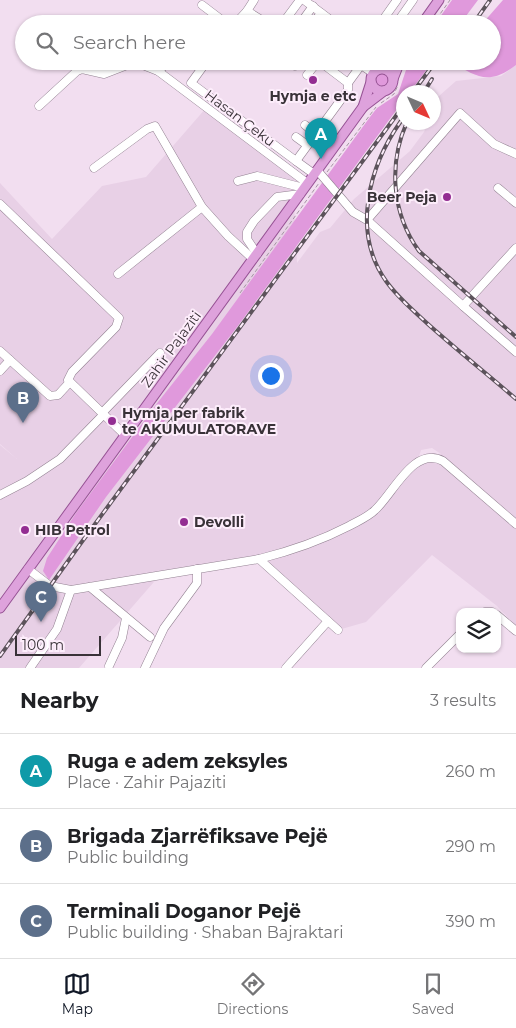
<!DOCTYPE html>
<meta charset="utf-8">
<style>
:root{--surface:#fff;--page:#f2f2f2;--text:#202124;--muted:#757577;--line:#e0e0e0;--accent:#111827}
body{margin:0;font-family:Montserrat,sans-serif;background:var(--page);color:var(--text)}
.controls{position:absolute;right:15px;bottom:15px;display:grid;overflow:hidden;border-radius:10px;box-shadow:0 1px 4px #0004}
.controls button{width:45px;height:45px;display:grid;place-items:center;padding:0;border:0;border-bottom:1px solid var(--line);background:var(--surface);color:var(--text);font:25px sans-serif}
.compass{position:absolute;left:396px;top:85px;width:45px;height:45px;border-radius:50%;background:var(--surface);box-shadow:0 1px 4px #0004;rotate:134deg}
.scale{position:absolute;left:15px;bottom:12px;width:86px;box-sizing:border-box;padding-left:5px;border:2px solid #393238;border-top:0;font-size:14px;line-height:18px;white-space:nowrap;color:#393238;-webkit-text-stroke:4px #fdedfb;paint-order:stroke}
.you{position:absolute;left:270px;top:375px;width:18px;height:18px;margin:-12px;border:4px solid #fff;border-radius:50%;background:#1a73e8;box-shadow:0 0 0 8px #1a73e833}
.badge{display:grid;place-items:center;width:32px;height:32px;border-radius:50%;background:var(--accent);color:#fff;font-size:16px;font-weight:700}
.pin{position:absolute;translate:-50% -41px;filter:drop-shadow(0 1px 2px #0008)}
.pin::after{content:'';position:absolute;top:26px;width:18px;height:15px;background:inherit;clip-path:polygon(0 0,100% 0,50% 100%)}
.list{margin:0;padding:0;list-style:none}
h2{display:flex;justify-content:space-between;align-items:center;height:65px;margin:0;padding:0 20px;font-size:21px}
h2 small{font-size:16px;font-weight:400;color:var(--muted)}
.list li{display:grid;grid-template-columns:32px 1fr auto;gap:15px;align-items:center;box-sizing:border-box;height:75px;padding:0 20px;border-top:1px solid var(--line)}
.list b{display:block;font-size:19px;white-space:nowrap}
.list p{margin:0;font-size:16px;white-space:nowrap;color:var(--muted)}
.list em{font-size:16px;font-style:normal;color:var(--muted)}
.icon{flex:none;width:28px;height:28px;fill:none;stroke:currentColor;stroke-width:2;stroke-linecap:round;stroke-linejoin:round}
.map{position:relative;flex:none;width:516px;height:668px;overflow:hidden}
.search{position:absolute;background:var(--surface);box-shadow:0 1px 4px #0004;left:15px;right:15px;top:15px;height:55px;display:flex;align-items:center;gap:12px;box-sizing:border-box;padding:0 18px;border-radius:28px;color:var(--muted);font-size:19px}
.sheet{height:290px;background:var(--surface)}
nav{display:flex;justify-content:space-around;align-items:center;box-sizing:border-box;height:70px;border-top:1px solid var(--line);background:var(--surface);font-size:14px;color:var(--muted)}
nav a{display:grid;justify-items:center;gap:2px}
nav .on{color:var(--accent)}
.map>svg:first-child{display:block}
.built{fill:#e8d0e6;fill-rule:evenodd}
.green{fill:#e099dc}
.lines{fill:none;stroke-linecap:round;stroke-linejoin:round}
.minor-casing{stroke:#938292;stroke-width:9}
.major-casing{stroke:#965294;stroke-width:11}
.path{stroke:#a596a3;stroke-width:1;stroke-dasharray:4 2.5;stroke-linecap:butt}
.minor{stroke:#fff;stroke-width:8}
.major{stroke:#dea2dc;stroke-width:9}
.rail-casing{stroke:#5c535b;stroke-width:4}
.rail{stroke:#fdedfb;stroke-width:2;stroke-dasharray:5.5;stroke-linecap:butt}
.poi-dot{fill:#932d92;stroke:#fdedfb;stroke-width:2}
.labels{text-anchor:middle;dominant-baseline:central;stroke-width:4;stroke-linejoin:round;paint-order:stroke}
.poi-label{font-size:14px;font-weight:bold;fill:#393238;stroke:#fdedfb;text-anchor:start}
.street-label{font-size:14px;fill:#393238;stroke:#fdedfb}
</style>
<div class="map">
<svg width="516" height="668" viewBox="0 0 516 668">
<rect width="100%" height="100%" fill="#f2def0"/>
<path class="built" d="M516 65V626L497 606 432 555 366 622 338 630 259 559 160 575 79 668H0V445L17 459 0 444V183L52 239 102 186 146 177 206 108 307 183 294 202 297 263 320 232 330 228 354 199 410 151 424 132 428 123 434 122V106L439 96 456 81 501 76ZM432 448 441 454 418 460 421 450Z"/>
<g class="green">
<path d="M452 0H478L460 24H435Z"/>
<path d="M503 0H516V65C488 86 477 77 450 61H492V24H482Z"/>
<path d="M409 61H433L410 92H404L403 101 237 327 106 497 49 580 43 571 47 558 76 513 158 402 212 334 370 117 377 108 398 94Z"/>
<circle cx="382" cy="80" r="6"/>
</g>
<g class="lines">
<defs>
<g id="minor">
<path d="M304 0 336 24"/>
<path d="M202 5 227 24"/>
<path d="M247 11 254 0"/>
<path d="M283 23 300 0"/>
<path d="M235 24 247 11 268 24"/>
<path d="M300 24 313 6"/>
<path d="M313 24 321 13"/>
<path d="M380 24 397 0"/>
<path d="M396 24 413 0"/>
<path d="M207 61 191 83 296 161 348 90V83L364 61"/>
<path d="M319 61 348 83"/>
<path d="M341 64 344 61"/>
<path d="M361 65 373 73"/>
<path d="M295 66 299 61"/>
<path d="M158 71 170 61"/>
<path d="M307 75 318 61"/>
<path d="M39 106 77 71 82 69 104 74 135 62 158 71 307 183"/>
<path d="M305 125 316 134"/>
<path d="M296 137 307 145"/>
<path d="M296 161 314 174"/>
<path d="M94 168 147 129 155 126 202 207"/>
<path d="M317 170 353 212 367 220"/>
<path d="M238 181 257 176 304 188"/>
<path d="M498 188 516 203"/>
<path d="M0 204 119 318 116 327 72 372 68 380 125 435"/>
<path d="M516 248 463 306 516 352"/>
<path d="M257 254 247 239V232L254 221 277 197 300 194"/>
<path d="M118 274 202 207 228 236 253 259"/>
<path d="M463 306 367 220 460 113 494 144 516 154"/>
<path d="M0 351 50 396 58 395 69 383"/>
<path d="M0 371 10 360"/>
<path d="M102 413 160 353"/>
<path d="M0 495 27 481 60 459 103 415"/>
<path d="M259 559C291 551 320 541 349 526 358 521 368 517 375 510 393 494 414 445 443 461L516 524"/>
<path d="M28 569 50 586 71 590 259 559 338 630"/>
<path d="M90 587 150 637"/>
<path d="M485 612H492"/>
<path d="M497 615 516 631"/>
<path d="M109 666 122 638 126 618"/>
<path d="M30 668 57 629 71 590"/>
<path d="M145 668 164 628 197 583V569"/>
<path d="M286 668 328 621"/>
<path d="M426 668 460 634"/>
</g>
<g id="major">
<path d="M422 24 439 0"/>
<circle cx="382" cy="80" r="11"/>
<path d="M393 79 400 61"/>
<path d="M363 107 371 82"/>
<path d="M0 608 363 107 384 91"/>
</g>
</defs>
<use href="#minor" class="minor-casing"/>
<use href="#major" class="major-casing"/>
<g class="path">
<path d="M433 24 450 0"/>
<path d="M371 61 373 65 385 61"/>
<path d="M381 103 394 94 398 85"/>
<path d="M327 172 376 107"/>
<path d="M240 293 319 183"/>
</g>
<use href="#minor" class="minor"/>
<use href="#major" class="major"/>
<defs>
<g id="rail">
<path d="M473 24 490 0"/>
<path d="M413 92 436 61"/>
<path d="M424 92 432 79"/>
<path d="M401 121C369 166 351 232 386 281 398 298 414 311 429 325 457 350 487 374 516 399"/>
<path d="M407 122C388 164 392 214 419 251L516 337"/>
<path d="M0 656 81 543 404 105"/>
</g>
</defs>
<use href="#rail" class="rail-casing"/>
<use href="#rail" class="rail"/>
</g>
<g class="poi-dot">
<circle cx="313" cy="80" r="5"/>
<circle cx="447" cy="197" r="5"/>
<circle cx="112" cy="421" r="5"/>
<circle cx="184" cy="522" r="5"/>
<circle cx="25" cy="530" r="5"/>
</g>
<g class="labels">
<g class="poi-label">
<text x="313" y="96" text-anchor="middle">Hymja e etc</text>
<text x="437" y="197" text-anchor="end">Beer Peja</text>
<text x="122" y="413">Hymja per fabrik<tspan x="122" dy="16">te AKUMULATORAVE</tspan></text>
<text x="194" y="522">Devolli</text>
<text x="35" y="530">HIB Petrol</text>
</g>
<g class="street-label">
<text transform="translate(240 118) rotate(37)">Hasan Çeku</text>
<text transform="translate(171 349) rotate(-54)">Zahir Pajaziti</text>
</g>
</g>
</svg>
<div class="controls">
<button><svg class="icon" aria-label="layers" viewBox="0 0 24 24"><path d="M12 4l9 5-9 5-9-5zM3 14l9 5 9-5"/></svg></button>
</div>
<svg class="compass" viewBox="-18 -18 36 36"><path d="M0-13l5 13h-10z" fill="#e53935"/><path d="M0 13l5-13h-10z" fill="#757577"/></svg>
<div class="scale">100 m</div>
<div class="you"></div>
<div class="pin badge" style="left:321px;top:159px;background:#0f9aa8">A</div>
<div class="pin badge" style="left:23px;top:423px;background:#5c6f8a">B</div>
<div class="pin badge" style="left:41px;top:622px;background:#5c6f8a">C</div>
<div class="search"><svg class="icon" aria-label="search" viewBox="0 0 24 24"><circle cx="10" cy="10" r="6"/><path d="M15 15l6 6"/></svg>Search here</div>
</div>
<section class="sheet">
<h2>Nearby<small>3 results</small></h2>
<ul class="list">
<li><span class="badge" style="background:#0f9aa8">A</span><div><b>Ruga e adem zeksyles</b><p>Place · Zahir Pajaziti</p></div><em>260 m</em></li>
<li><span class="badge" style="background:#5c6f8a">B</span><div><b>Brigada Zjarrëfiksave Pejë</b><p>Public building</p></div><em>290 m</em></li>
<li><span class="badge" style="background:#5c6f8a">C</span><div><b>Terminali Doganor Pejë</b><p>Public building · Shaban Bajraktari</p></div><em>390 m</em></li>
</ul>
</section>
<nav>
<a class="on"><svg class="icon" aria-label="map" viewBox="0 0 24 24"><path d="M3 6l6-2 6 2 6-2v14l-6 2-6-2-6 2zM9 4v14M15 6v14"/></svg>Map</a>
<a><svg class="icon" aria-label="directions" viewBox="0 0 24 24"><path d="M12 3l9 9-9 9-9-9zM9 14v-3h6M13 9l2 2-2 2"/></svg>Directions</a>
<a><svg class="icon" aria-label="saved" viewBox="0 0 24 24"><path d="M7 4h10v16l-5-4-5 4z"/></svg>Saved</a>
</nav>
